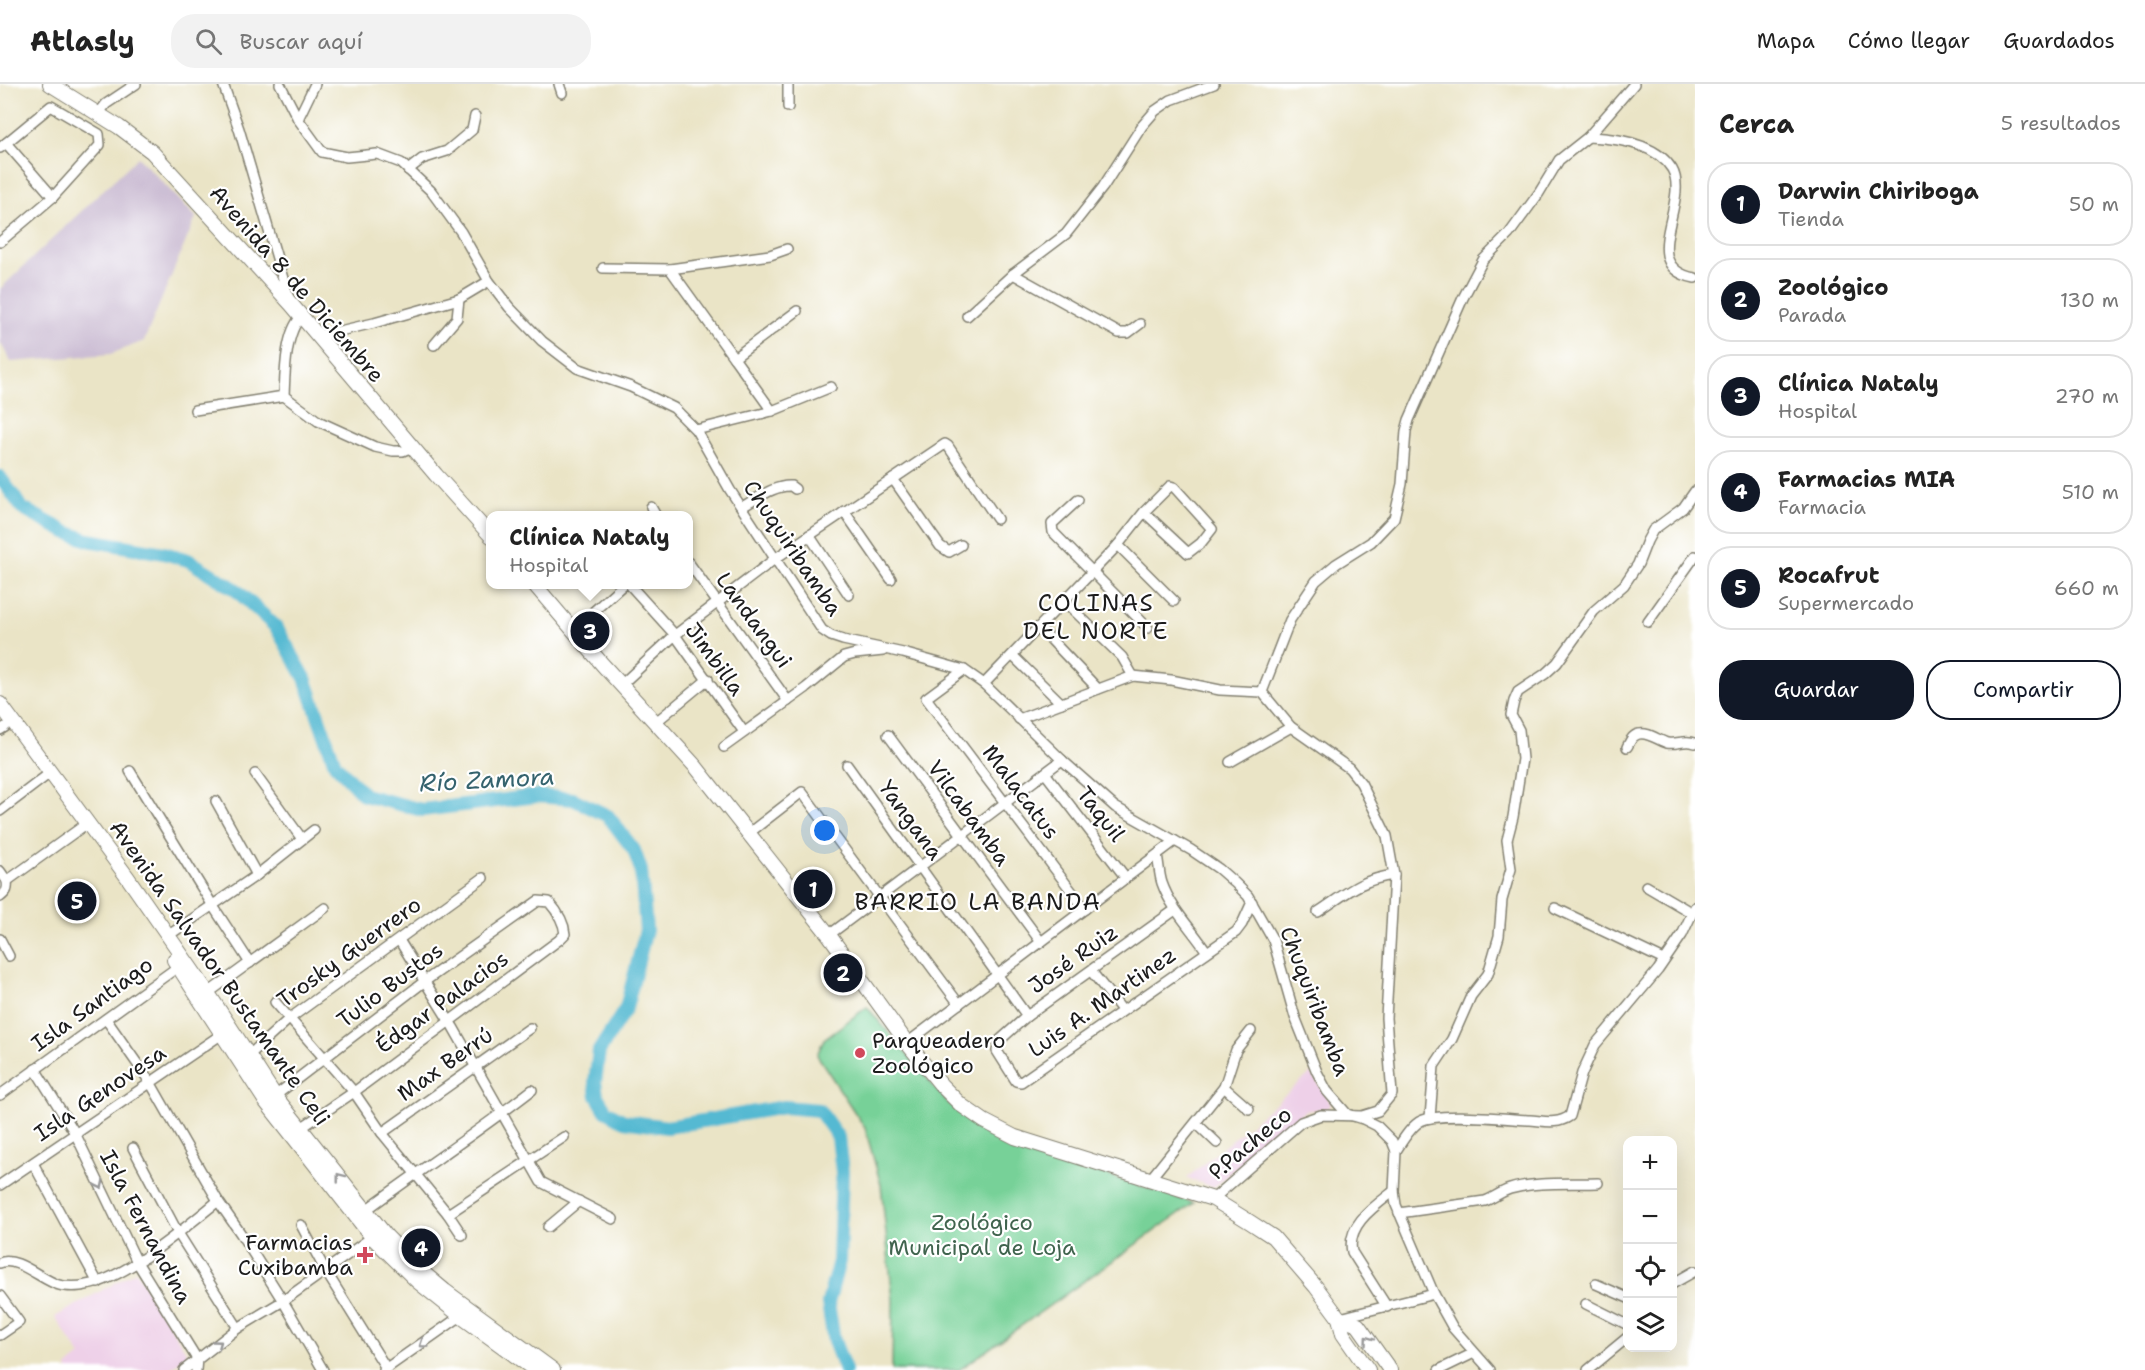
<!DOCTYPE html>
<html lang="es">
<meta charset="utf-8">
<style>
:root{--surface:#fff;--page:#f2f2f2;--text:#222;--muted:#767676;--line:#e0e0e0;--accent:#111827}
body{margin:0;font-family:"Shantell Sans",sans-serif;background:var(--page);color:var(--text)}
.controls{position:absolute;right:18px;bottom:18px;display:grid;overflow:hidden;border-radius:12px;box-shadow:0 6px 24px #0002}
.controls button{width:54px;height:54px;display:grid;place-items:center;padding:0;border:0;border-bottom:2px solid var(--line);background:var(--surface);color:var(--text);font:30px sans-serif}
.you{position:absolute;left:825px;top:747px;width:21px;height:21px;margin:-15px;border:4px solid #fff;border-radius:50%;background:#1a73e8;box-shadow:0 0 0 9px #1a73e833}
.badge{display:grid;place-items:center;width:39px;height:39px;border-radius:50%;background:var(--accent);color:#fff;font-size:20px;font-weight:700}
.pin{position:absolute;translate:-50% -50%;border:3px solid #fff;box-shadow:0 2px 6px #0006}
.popup{position:absolute;left:486px;top:427px;width:207px;height:78px;box-sizing:border-box;display:grid;place-content:center;border-radius:12px;background:var(--surface);filter:drop-shadow(0 2px 4px #0005);font-size:20px;white-space:nowrap;color:var(--muted)}
.popup b{font-size:22px;color:var(--text)}
.popup::after{content:'';position:absolute;left:50%;top:100%;margin-left:-12px;border:12px solid transparent;border-top-color:var(--surface)}
.list{margin:0;padding:0;list-style:none}
h2{display:flex;justify-content:space-between;align-items:center;height:78px;margin:0;padding:0 24px;font-size:26px}
h2 small{font-size:20px;font-weight:400;color:var(--muted)}
.list li{display:grid;grid-template-columns:39px 1fr auto;gap:18px;align-items:center;box-sizing:border-box;height:84px;margin:0 12px 12px;padding:0 12px;border:2px solid var(--line);border-radius:24px}
.list b{display:block;font-size:22px;white-space:nowrap}
.list p{margin:0;font-size:20px;white-space:nowrap;color:var(--muted)}
.list em{font-size:20px;font-style:normal;color:var(--muted)}
.actions{display:flex;gap:12px;padding:18px 24px}
.actions a{flex:1;padding:14px 0;border:2px solid var(--accent);border-radius:24px;text-align:center;font-size:21px;color:var(--accent)}
.actions .main{background:var(--accent);color:#fff}
.icon{flex:none;width:33px;height:33px;fill:none;stroke:currentColor;stroke-width:2;stroke-linecap:round;stroke-linejoin:round}
.map{position:relative;flex:none;width:1695px;height:1286px;overflow:hidden}
header{display:flex;align-items:center;gap:36px;box-sizing:border-box;height:84px;padding:0 30px;background:var(--surface);border-bottom:2px solid var(--line)}
header strong{font-size:28px}
nav{display:flex;gap:33px;margin-inline-start:auto;font-size:21px}
.search{width:420px;height:54px;background:var(--page);display:flex;align-items:center;gap:15px;box-sizing:border-box;padding:0 21px;border-radius:24px;color:var(--muted);font-size:22px}
main{display:flex}
aside{flex:1;background:var(--surface)}
.map>svg:first-child{display:block}
.built{fill:#eed0e8}
.industrial{fill:#ccbed4}
.green{fill:#77d198;stroke:#4a765a;stroke-width:1.5}
.lines{fill:none;stroke-linecap:round;stroke-linejoin:round}
.river{stroke:#54b9d2;stroke-width:14}
.minor-casing{stroke:#838071;stroke-width:12}
.secondary-casing{stroke:#838071;stroke-width:16}
.minor{stroke:#fff;stroke-width:9}
.secondary{stroke:#fff;stroke-width:14}
.oneway{stroke:#999}
.poi-dot{fill:#d1495b;stroke:#fff;stroke-width:2}
.labels{text-anchor:middle;dominant-baseline:central;stroke-width:4.5;stroke-linejoin:round;paint-order:stroke}
.street-label{font-size:22px;fill:#1c1c1c;stroke:#fff}
.poi-label{font-size:22px;fill:#1c1c1c;stroke:#fff;text-anchor:start}
.park-label{font-size:22px;fill:#40644e;stroke:#fff}
.neighbourhood-label{font-size:24px;letter-spacing:1.5px;fill:#1c1c1c;stroke:#fff}
.water-label{font-size:24px;font-style:italic;fill:#35636e;stroke:#fff}
</style>
<header>
<strong>Atlasly</strong>
<div class="search"><svg class="icon" aria-label="search" viewBox="0 0 24 24"><circle cx="10" cy="10" r="6"/><path d="M15 15l6 6"/></svg>Buscar aquí</div>
<nav><a>Mapa</a><a>Cómo llegar</a><a>Guardados</a></nav>
</header>
<main>
<div class="map">
<svg width="1695" height="1286" viewBox="0 0 1695 1286">
<rect width="100%" height="100%" fill="#fff"/>
<filter id="ink" filterUnits="userSpaceOnUse"><feTurbulence type="fractalNoise" baseFrequency=".0167" numOctaves="2"/><feDisplacementMap in="SourceGraphic" scale="12" xChannelSelector="R" yChannelSelector="G"/><feConvolveMatrix kernelMatrix="1 2 1 2 8 2 1 2 1" color-interpolation-filters="sRGB"/></filter>
<filter id="wash" filterUnits="userSpaceOnUse"><feTurbulence type="fractalNoise" baseFrequency=".008" numOctaves="4" result="noise"/><feDisplacementMap in="SourceGraphic" scale="24" xChannelSelector="R" yChannelSelector="G"/><feGaussianBlur stdDeviation="1.35" result="paint"/><feColorMatrix in="noise" values="0 0 0 0 0 0 0 0 0 0 0 0 0 0 0 0 0 1.4 0 .05"/><feComposite in="paint" operator="in"/></filter>
<g filter="url(#wash)">
<rect width="100%" height="100%" fill="#eae4c6"/>
<g class="built">
<path d="M1311 989 1327 1012 1331 1020 1328 1024 1305 1027 1213 1103 1187 1094Z"/>
<path d="M136 1187 188 1271 168 1286H68L67 1283 81 1272 55 1233Z"/>
</g>
<path class="industrial" d="M138 73 196 133 144 257 111 270 11 278 0 258V205Z"/>
<path class="green" d="M867 923 949 1020 978 1041 1020 1063 1194 1119 959 1286H892L893 1217 881 1101 865 1044 817 971 824 955Z"/>
<g class="lines">
<path class="river" d="M0 393 23 425 66 448 88 456 164 469 188 476 235 505 276 543 305 594 335 680 364 711 422 726 537 712 573 715 608 732 634 766 641 786 646 846 626 924 599 967 595 998 597 1012 606 1027 624 1037 667 1043 784 1023 819 1026 838 1053 842 1088 839 1177 828 1219 834 1257 845 1286"/>
</g>
</g>
<g filter="url(#ink)">
<g class="lines">
<defs>
<g id="minor">
<path d="M223 0 239 45 289 215"/>
<path d="M280 0 298 35 322 68 347 73 377 70 401 79 431 107 461 148 489 197 509 223 542 257 577 284 631 303 674 324 696 346 730 406 822 546 831 552 843 556 903 569 964 586 984 600 1062 676 1115 723 1191 766 1219 785 1235 799 1248 812 1273 856 1295 933 1317 988 1327 1007 1347 1030 1363 1035 1377 1042 1392 1057 1396 1067 1394 1107 1396 1121 1434 1210 1453 1244 1490 1286"/>
<path d="M559 0 562 9"/>
<path d="M788 23V0"/>
<path d="M99 29 106 20 136 0"/>
<path d="M298 35 315 0"/>
<path d="M1588 53C1616 54 1656 59 1672 85 1691 118 1635 183 1695 194"/>
<path d="M6 59 53 113"/>
<path d="M0 64 51 22 99 50 100 61 53 113 0 158"/>
<path d="M408 86 422 75 447 67 472 46 475 32"/>
<path d="M603 184 670 185 734 274 797 227"/>
<path d="M670 185 770 171 787 165"/>
<path d="M1013 190 1119 249H1128L1140 240"/>
<path d="M967 232 1013 190 1066 150 1103 103 1142 42 1155 27 1171 16 1214 0"/>
<path d="M318 252 374 239 459 215 489 197"/>
<path d="M434 261 457 234 459 215"/>
<path d="M734 274 772 327"/>
<path d="M284 312C285 290 285 249 301 233"/>
<path d="M195 326 284 312 318 337 375 363 393 367H403L412 363"/>
<path d="M696 346 772 327 831 303"/>
<path d="M893 395 940 462 949 468 961 461"/>
<path d="M1078 416 1052 440 1053 448 1148 544"/>
<path d="M651 423 656 432"/>
<path d="M742 423C757 415 774 401 791 402L795 405"/>
<path d="M844 427 891 495"/>
<path d="M809 451 849 511"/>
<path d="M1118 461 1174 517"/>
<path d="M689 479 788 617"/>
<path d="M629 500 675 551 744 648"/>
<path d="M1063 516 1122 573 1133 592"/>
<path d="M1648 538 1695 472"/>
<path d="M1039 543 1098 605"/>
<path d="M573 546 624 500"/>
<path d="M1013 572 1061 619"/>
<path d="M964 586 926 614 1085 825"/>
<path d="M984 600 1118 461 1144 428 1170 402 1174 403 1212 445 1201 459 1188 469 1144 428"/>
<path d="M621 601 675 551 776 474 945 360 948 362 997 435"/>
<path d="M1019 635 1133 592 1171 596 1220 606 1262 608"/>
<path d="M656 638 708 595"/>
<path d="M0 646 5 643"/>
<path d="M888 651 1041 858"/>
<path d="M724 663 806 604 844 573 855 570 883 567"/>
<path d="M1627 663C1630 658 1632 651 1639 650 1648 648 1658 656 1667 659 1677 661 1685 655 1695 659"/>
<path d="M1230 678 1291 643"/>
<path d="M847 681 1027 932"/>
<path d="M130 687 213 822 250 879"/>
<path d="M1045 689 1126 794"/>
<path d="M255 690 302 755"/>
<path d="M216 717 257 791"/>
<path d="M0 727 50 689"/>
<path d="M749 749 802 708 959 920"/>
<path d="M1157 771C1159 780 1159 790 1162 799 1171 825 1192 845 1207 868"/>
<path d="M0 787 7 797 82 743"/>
<path d="M1646 802 1692 829"/>
<path d="M0 813C7 808 8 805 7 797"/>
<path d="M1555 824 1664 876"/>
<path d="M1175 826 1027 932 1000 956 997 967 1016 997 1021 998 1236 848 1242 840 1252 818"/>
<path d="M1318 828C1347 809 1359 796 1394 791"/>
<path d="M169 851 257 791 314 746"/>
<path d="M829 851 1062 676"/>
<path d="M0 855 9 872"/>
<path d="M399 856 453 943 541 1098 613 1135"/>
<path d="M1091 887 1122 926"/>
<path d="M204 912 325 824"/>
<path d="M275 918 354 1008 382 1049 448 1130 462 1151"/>
<path d="M106 935 150 998 218 1117 241 1150 283 1217 323 1286"/>
<path d="M907 959 1175 757"/>
<path d="M245 975 289 935 483 794"/>
<path d="M35 985 75 1049 137 1178 197 1275 196 1286"/>
<path d="M1224 1003 1249 1025"/>
<path d="M0 1011 179 882"/>
<path d="M271 1015 425 897 538 817 549 818C557 827 564 837 565 850L559 856 354 1008 301 1044"/>
<path d="M1430 1034 1434 982 1452 955 1471 912 1488 890 1499 852 1502 816 1511 785 1507 756 1513 733 1522 675 1519 646 1511 631 1514 617 1518 608 1545 590 1557 579 1594 527 1624 501 1638 480 1647 457 1653 446 1683 424 1695 407"/>
<path d="M1196 1039 1217 1059"/>
<path d="M382 1049 530 944"/>
<path d="M133 1064 178 1149 238 1244"/>
<path d="M1396 1067C1402 1057 1409 1045 1419 1038 1435 1027 1508 1035 1530 1036 1544 1037 1557 1041 1570 1032L1582 989 1595 961 1658 886 1682 851 1695 823"/>
<path d="M33 1079 98 1199"/>
<path d="M1151 1094 1224 1003 1236 966 1251 947"/>
<path d="M0 1101 222 950"/>
<path d="M1213 1115 1301 1038 1321 1031 1362 1032 1378 1027 1392 1010 1386 934 1394 791 1387 752 1361 699 1349 684 1291 643 1262 608 1290 536 1316 497 1336 480 1371 458 1394 434 1402 400 1406 347 1409 336 1463 214 1483 176 1509 150 1539 109 1559 76 1588 53 1634 0"/>
<path d="M362 1129C418 1087 477 1049 532 1006"/>
<path d="M1399 1129 1485 1117C1494 1114 1500 1108 1510 1105 1537 1097 1570 1100 1598 1099"/>
<path d="M448 1130 564 1053"/>
<path d="M301 1141 325 1186 386 1284"/>
<path d="M548 1143 579 1117"/>
<path d="M0 1179C16 1171 43 1197 59 1201 66 1203 79 1203 86 1201 124 1196 187 1142 218 1117"/>
<path d="M1596 1200 1628 1214"/>
<path d="M1672 1200 1695 1187"/>
<path d="M0 1212 19 1238 0 1251"/>
<path d="M1586 1220 1628 1241"/>
<path d="M1387 1223 1352 1168C1346 1141 1375 1122 1394 1107"/>
<path d="M1340 1234 1434 1210"/>
<path d="M184 1286 238 1244 283 1217 375 1151"/>
<path d="M384 1286 465 1229"/>
<path d="M1439 1286 1474 1269"/>
<path d="M1588 1286 1628 1253"/>
</g>
<g id="secondary">
<path d="M50 0 119 43 152 68 291 220 436 391 491 452"/>
<path d="M534 500 602 580 696 683 829 851 907 959 941 1001 961 1021 984 1037 1015 1053 1213 1115 1250 1138 1273 1153 1316 1203 1339 1234 1343 1250 1368 1286"/>
<path d="M0 620 128 794 208 909 275 1012 387 1153 420 1186 445 1207 553 1286"/>
<path d="M174 876 266 1018 372 1153 417 1197 462 1233 535 1286"/>
<path d="M1339 1234 1358 1241 1390 1286"/>
</g>
</defs>
<use href="#minor" class="minor-casing"/>
<use href="#secondary" class="secondary-casing"/>
<use href="#minor" class="minor"/>
<use href="#secondary" class="secondary"/>
</g>
<defs><path id="oneway-chevron" d="M-2-3.5L2.5 0L-2 3.5" fill="none" stroke-width="1.6" stroke-linecap="round" stroke-linejoin="round" transform="scale(1.5)"/></defs>
<g class="oneway">
<use href="#oneway-chevron" transform="translate(340 1093) rotate(-128)"/>
<use href="#oneway-chevron" transform="translate(100 1101) rotate(64)"/>
<use href="#oneway-chevron" transform="translate(1368 1256) rotate(-126)"/>
<use href="#oneway-chevron" transform="translate(218 1260) rotate(-36)"/>
<use href="#oneway-chevron" transform="translate(423 1260) rotate(146)"/>
</g>
</g>
<g class="poi-dot">
<circle cx="860" cy="969" r="6"/>
<path d="M362 1162h6v6h6v6h-6v6h-6v-6h-6v-6h6z"/>
</g>
<g class="labels">
<g class="street-label">
<text transform="translate(297 200) rotate(49)">Avenida 8 de Diciembre</text>
<text transform="translate(793 464) rotate(56)">Chuquiribamba</text>
<text transform="translate(754 536) rotate(54)">Landangui</text>
<text transform="translate(715 575) rotate(54)">Jimbilla</text>
<text transform="translate(1021 708) rotate(53)">Malacatus</text>
<text transform="translate(969 729) rotate(54)">Vilcabamba</text>
<text transform="translate(1101 730) rotate(52)">Taquil</text>
<text transform="translate(911 736) rotate(54)">Yangana</text>
<text transform="translate(349 868) rotate(-36)">Trosky Guerrero</text>
<text transform="translate(1073 875) rotate(-35)">José Ruiz</text>
<text transform="translate(220 889) rotate(55)">Avenida Salvador Bustamante Celi</text>
<text transform="translate(390 901) rotate(-37)">Tulio Bustos</text>
<text transform="translate(1315 917) rotate(69)">Chuquiribamba</text>
<text transform="translate(442 918) rotate(-36)">Édgar Palacios</text>
<text transform="translate(1102 918) rotate(-35)">Luis A. Martinez</text>
<text transform="translate(92 920) rotate(-36)">Isla Santiago</text>
<text transform="translate(445 980) rotate(-35)">Max Berrú</text>
<text transform="translate(100 1009) rotate(-34)">Isla Genovesa</text>
<text transform="translate(1250 1059) rotate(-40)">P.Pacheco</text>
<text transform="translate(146 1143) rotate(62)">Isla Fernandina</text>
</g>
<g class="poi-label">
<text x="872" y="956">Parqueadero<tspan x="872" dy="25">Zoológico</tspan></text>
<text x="353" y="1158" text-anchor="end">Farmacias<tspan x="353" dy="25">Cuxibamba</tspan></text>
</g>
<g class="park-label">
<text x="982" y="1138">Zoológico<tspan x="982" dy="25">Municipal de Loja</tspan></text>
</g>
<g class="neighbourhood-label">
<text x="1096" y="519">COLINAS<tspan x="1096" dy="28">DEL NORTE</tspan></text>
<text x="978" y="818">BARRIO LA BANDA</text>
</g>
<g class="water-label">
<text transform="translate(487 696) rotate(-3)">Río Zamora</text>
</g>
</g>
</svg>
<div class="controls">
<button>+</button>
<button>−</button>
<button><svg class="icon" aria-label="locate" viewBox="0 0 24 24"><circle cx="12" cy="12" r="6"/><path d="M12 2v4M12 18v4M2 12h4M18 12h4"/></svg></button>
<button><svg class="icon" aria-label="layers" viewBox="0 0 24 24"><path d="M12 4l9 5-9 5-9-5zM3 14l9 5 9-5"/></svg></button>
</div>
<div class="you"></div>
<div class="pin badge" style="left:813px;top:805px">1</div>
<div class="pin badge" style="left:843px;top:889px">2</div>
<div class="pin badge" style="left:590px;top:547px">3</div>
<div class="popup"><b>Clínica Nataly</b>Hospital</div>
<div class="pin badge" style="left:421px;top:1164px">4</div>
<div class="pin badge" style="left:77px;top:817px">5</div>
</div>
<aside>
<h2>Cerca<small>5 resultados</small></h2>
<ul class="list">
<li><span class="badge">1</span><div><b>Darwin Chiriboga</b><p>Tienda</p></div><em>50 m</em></li>
<li><span class="badge">2</span><div><b>Zoológico</b><p>Parada</p></div><em>130 m</em></li>
<li><span class="badge">3</span><div><b>Clínica Nataly</b><p>Hospital</p></div><em>270 m</em></li>
<li><span class="badge">4</span><div><b>Farmacias MIA</b><p>Farmacia</p></div><em>510 m</em></li>
<li><span class="badge">5</span><div><b>Rocafrut</b><p>Supermercado</p></div><em>660 m</em></li>
</ul>
<div class="actions"><a class="main">Guardar</a><a>Compartir</a></div>
</aside>
</main>
